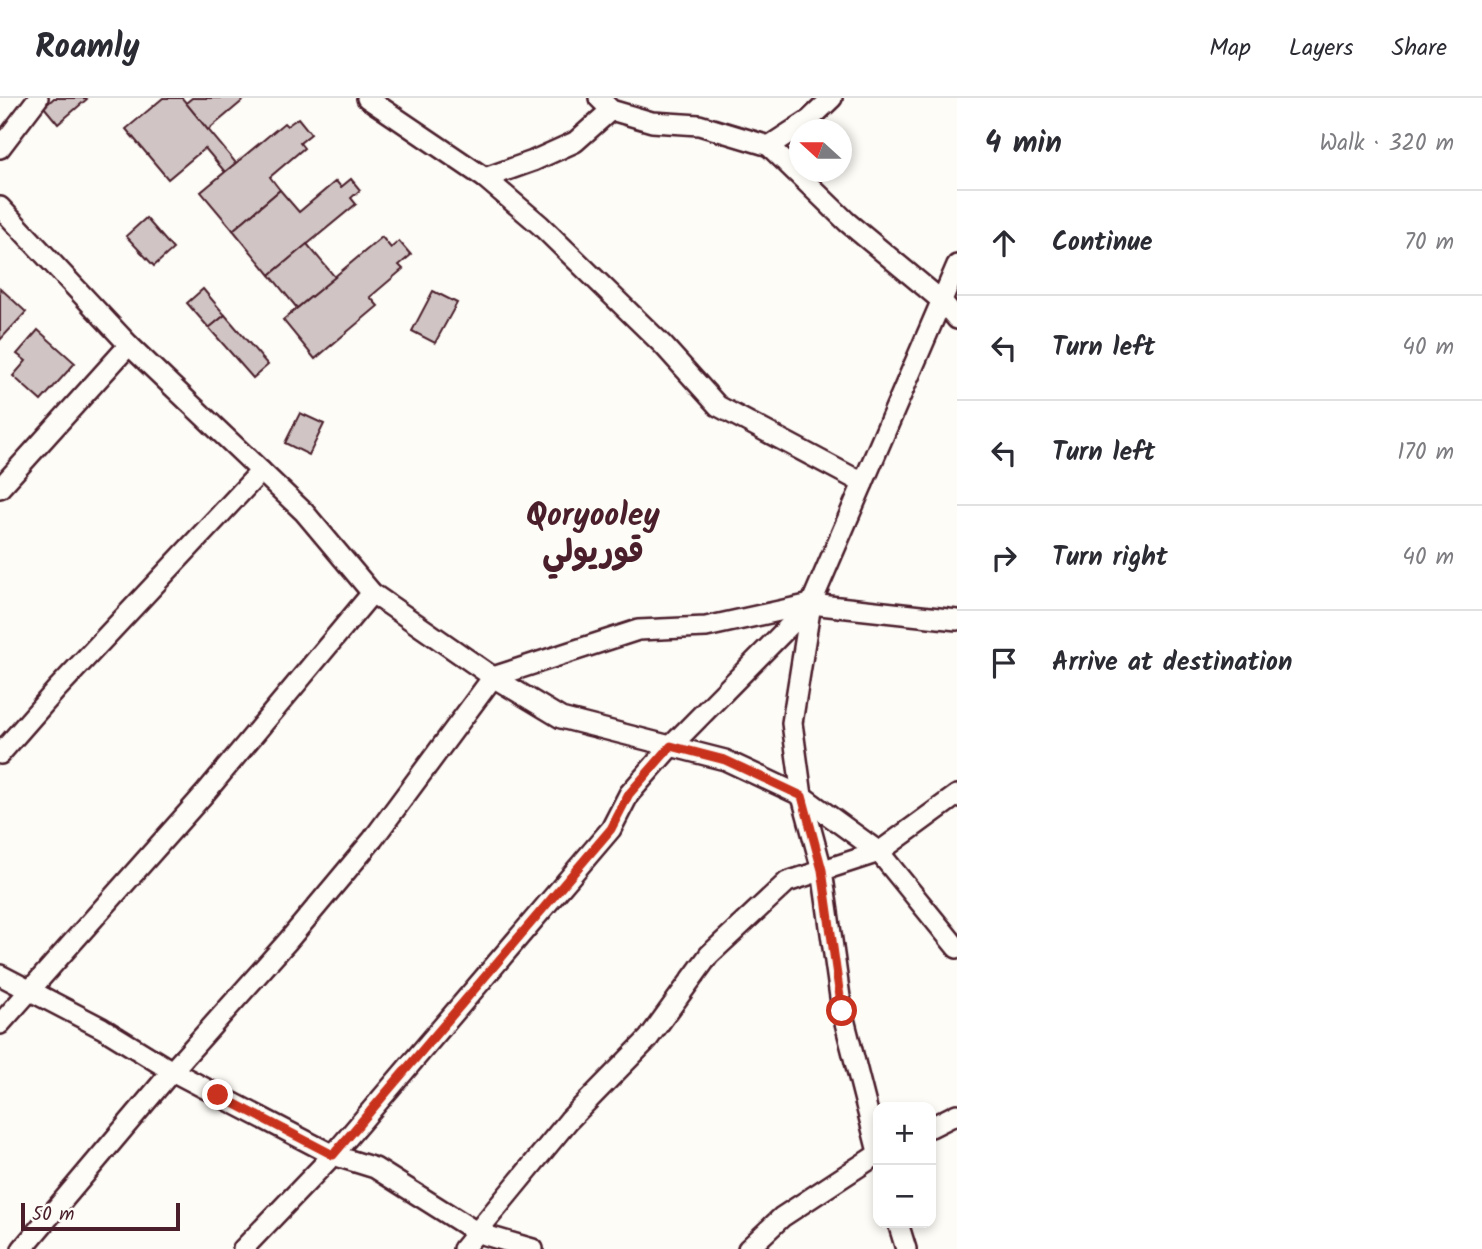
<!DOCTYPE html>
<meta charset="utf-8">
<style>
:root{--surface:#fff;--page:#f7f7f7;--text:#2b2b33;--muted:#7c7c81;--line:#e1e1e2}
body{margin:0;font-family:Kalam,"Playpen Sans Arabic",sans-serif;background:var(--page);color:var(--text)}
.controls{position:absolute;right:21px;bottom:21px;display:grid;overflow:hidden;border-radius:14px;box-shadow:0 4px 10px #0003}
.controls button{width:63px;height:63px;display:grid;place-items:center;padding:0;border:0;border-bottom:2px solid var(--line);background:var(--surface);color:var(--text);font:35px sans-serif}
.compass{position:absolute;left:789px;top:21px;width:63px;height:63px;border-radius:50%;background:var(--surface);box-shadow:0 4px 10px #0003;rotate:291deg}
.scale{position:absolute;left:21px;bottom:18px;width:159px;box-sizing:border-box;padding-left:7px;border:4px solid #4a1f2b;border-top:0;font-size:19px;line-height:24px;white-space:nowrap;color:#4a1f2b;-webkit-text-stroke:5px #fdfcf7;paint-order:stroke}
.stop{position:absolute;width:21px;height:21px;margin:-16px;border:5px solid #c8321e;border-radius:50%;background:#fff}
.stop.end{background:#c8321e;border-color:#fff;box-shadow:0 2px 7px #0008}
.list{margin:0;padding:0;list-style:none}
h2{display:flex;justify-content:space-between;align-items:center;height:91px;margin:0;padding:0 28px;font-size:30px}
h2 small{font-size:23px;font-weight:400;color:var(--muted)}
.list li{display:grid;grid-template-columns:46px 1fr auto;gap:21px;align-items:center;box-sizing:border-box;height:105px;padding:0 28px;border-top:2px solid var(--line)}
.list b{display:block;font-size:26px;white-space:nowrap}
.list em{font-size:23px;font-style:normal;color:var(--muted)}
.icon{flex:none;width:38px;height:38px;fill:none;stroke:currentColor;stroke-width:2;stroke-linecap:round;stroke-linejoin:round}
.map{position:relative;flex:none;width:957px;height:1151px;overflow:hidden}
header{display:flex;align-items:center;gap:42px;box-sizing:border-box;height:98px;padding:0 35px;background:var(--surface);border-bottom:2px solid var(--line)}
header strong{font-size:33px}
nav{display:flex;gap:38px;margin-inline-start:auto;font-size:24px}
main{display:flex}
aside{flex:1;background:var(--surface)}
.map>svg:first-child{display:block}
.building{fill:#d0c5c4;stroke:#4a1f2b;stroke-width:2}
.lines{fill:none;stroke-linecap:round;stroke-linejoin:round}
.minor-casing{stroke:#4a1f2b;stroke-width:24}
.minor{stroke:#fdfcf7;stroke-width:19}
.route{stroke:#c8321e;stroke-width:9}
.labels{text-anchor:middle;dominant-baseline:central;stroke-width:5;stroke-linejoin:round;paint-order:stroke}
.town-label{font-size:32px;font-weight:bold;fill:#4a1f2b;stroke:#fdfcf7}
</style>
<header>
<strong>Roamly</strong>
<nav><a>Map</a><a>Layers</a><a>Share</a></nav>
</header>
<main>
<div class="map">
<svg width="957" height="1151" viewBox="0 0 957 1151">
<rect width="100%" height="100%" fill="#fdfcf7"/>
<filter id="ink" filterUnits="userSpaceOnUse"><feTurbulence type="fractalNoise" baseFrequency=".0143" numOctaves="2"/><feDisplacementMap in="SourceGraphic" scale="14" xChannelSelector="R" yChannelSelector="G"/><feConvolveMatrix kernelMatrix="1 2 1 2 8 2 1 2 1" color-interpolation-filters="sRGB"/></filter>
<g filter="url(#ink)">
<g class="building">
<path d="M54 0H86L87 1 58 26 44 9Z"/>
<path d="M163 0H182L236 65 225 74 205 50 168 81 126 31Z"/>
<path d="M192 0H246L208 32 186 5Z"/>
<path d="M298 20 311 36 300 45 304 50 270 79 280 92 233 132 201 94 284 25 287 28Z"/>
<path d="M351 81 360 92 351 100 356 106 270 177 233 132 280 92 299 114 336 83 341 89Z"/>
<path d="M146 120 173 151 154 168 126 138Z"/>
<path d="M382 139 391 150 399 143 411 157 399 167 403 171 370 199 378 208 315 261 283 222Z"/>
<path d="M307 146 335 179 297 210 270 177Z"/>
<path d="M0 190 26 214 0 242Z"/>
<path d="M203 191 225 217 209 230 187 205Z"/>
<path d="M433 193 457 205 435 245 412 233Z"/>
<path d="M225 217 268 267 253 280 209 230Z"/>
<path d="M38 232 75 265 41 303 13 278 26 263 17 256Z"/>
<path d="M300 315 324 326 309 357 285 345Z"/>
</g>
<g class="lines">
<defs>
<g id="minor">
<path d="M367 0 485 80 540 127 663 247 718 308 863 385"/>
<path d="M599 0 611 12 652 24 699 27 769 48 847 124 942 203 957 221"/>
<path d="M769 48 809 22 832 0"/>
<path d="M0 50 38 0"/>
<path d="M485 80 533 63 575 44 611 12"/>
<path d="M0 109 129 247 304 414 372 495 493 579 561 620 725 662 802 698 879 754 957 850"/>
<path d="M0 390 129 247"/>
<path d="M0 656 56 592 261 373"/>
<path d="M0 877 102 930 172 973 333 1057 375 1070 478 1135 533 1151"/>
<path d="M0 926 206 694 372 495"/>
<path d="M931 1029 957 1016"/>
<path d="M878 1054 842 913 822 772 802 698 792 625 811 506 957 167"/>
<path d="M898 1125 906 1151"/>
<path d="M22 1151 172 973 287 844 373 741 493 579 638 532 706 529 811 506 957 522"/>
<path d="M243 1151 333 1057 611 731 629 696 671 648 810 507"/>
<path d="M463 1151 569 1022 648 941 709 857 787 784 879 754 957 697"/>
<path d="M748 1151 782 1119 878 1056"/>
</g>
</defs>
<use href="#minor" class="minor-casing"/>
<use href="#minor" class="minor"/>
</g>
</g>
<g class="lines" filter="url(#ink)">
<path class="route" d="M218 997 333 1057 611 731 629 696 671 648 725 662 802 698 822 772 842 913"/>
</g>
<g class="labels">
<g class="town-label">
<text x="593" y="418">Qoryooley<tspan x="593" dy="37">قوريولي</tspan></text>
</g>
</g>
</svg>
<div class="controls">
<button>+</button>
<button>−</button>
</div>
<svg class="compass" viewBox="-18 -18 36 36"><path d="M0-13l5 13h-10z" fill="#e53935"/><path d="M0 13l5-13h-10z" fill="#7c7c81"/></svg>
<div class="scale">50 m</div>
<div class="stop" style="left:842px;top:913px"></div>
<div class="stop end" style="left:218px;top:997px"></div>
</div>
<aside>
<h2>4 min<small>Walk · 320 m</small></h2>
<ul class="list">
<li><svg class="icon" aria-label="ahead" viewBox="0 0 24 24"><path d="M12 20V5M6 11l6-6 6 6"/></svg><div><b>Continue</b></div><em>70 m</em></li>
<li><svg class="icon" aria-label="left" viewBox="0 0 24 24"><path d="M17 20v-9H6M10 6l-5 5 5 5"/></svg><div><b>Turn left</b></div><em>40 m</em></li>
<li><svg class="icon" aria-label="left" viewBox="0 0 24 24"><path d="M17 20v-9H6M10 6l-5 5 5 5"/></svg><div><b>Turn left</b></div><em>170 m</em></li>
<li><svg class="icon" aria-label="right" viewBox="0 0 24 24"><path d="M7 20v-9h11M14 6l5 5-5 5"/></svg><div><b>Turn right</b></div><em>40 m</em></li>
<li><svg class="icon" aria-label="arrive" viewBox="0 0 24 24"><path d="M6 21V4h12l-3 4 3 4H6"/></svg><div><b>Arrive at destination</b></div></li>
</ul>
</aside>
</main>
